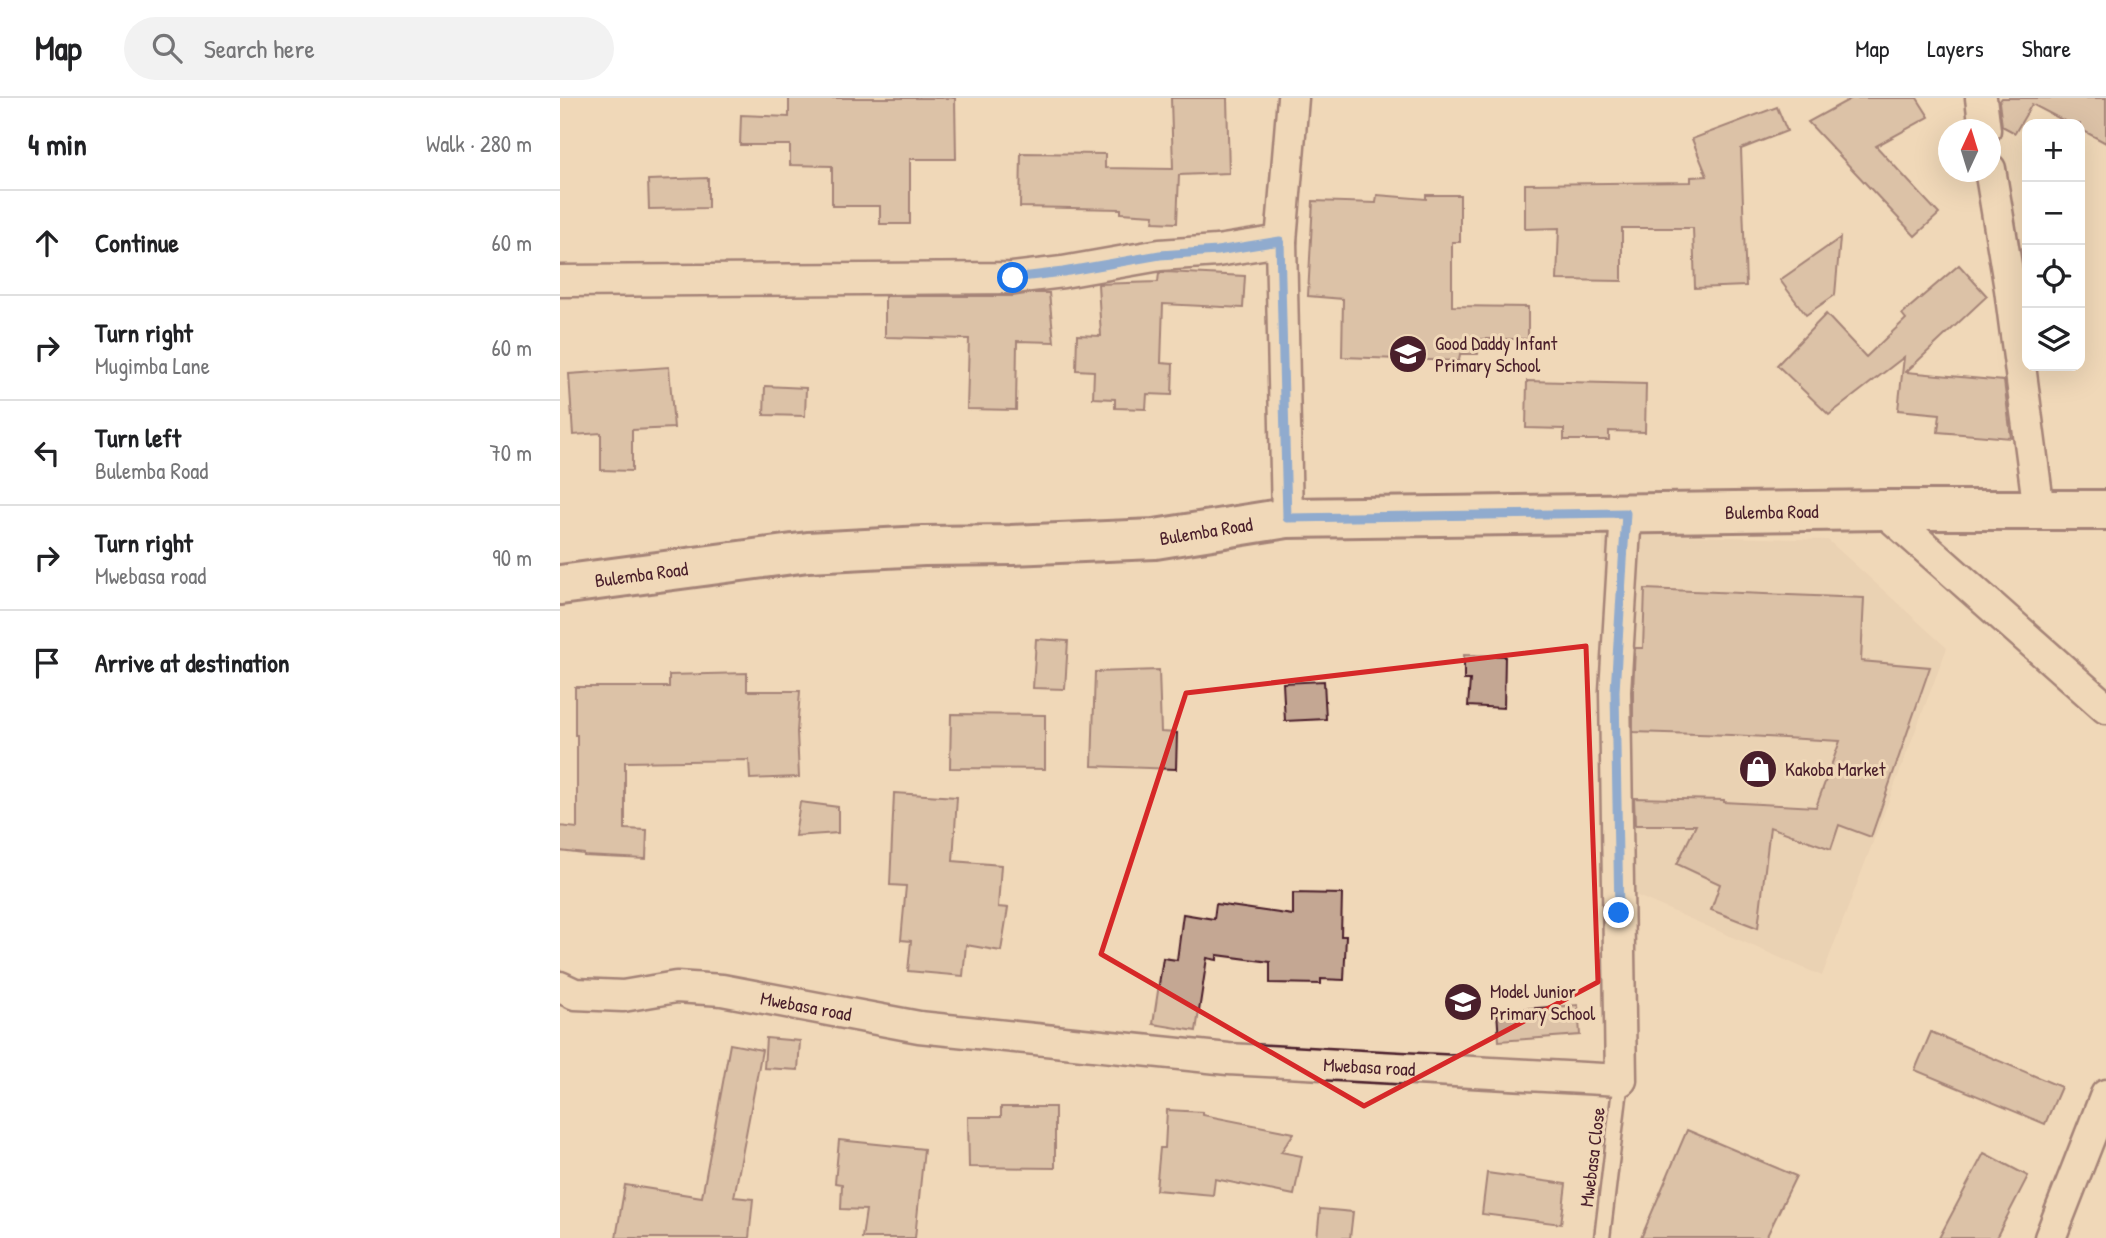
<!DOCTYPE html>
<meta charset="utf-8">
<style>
:root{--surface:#fff;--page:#f2f2f2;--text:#202124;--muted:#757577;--line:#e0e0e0}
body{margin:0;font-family:"Patrick Hand",sans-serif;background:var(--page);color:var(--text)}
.controls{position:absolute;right:21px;top:21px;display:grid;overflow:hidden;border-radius:14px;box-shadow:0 7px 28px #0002}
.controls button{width:63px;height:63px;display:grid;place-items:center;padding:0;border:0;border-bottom:2px solid var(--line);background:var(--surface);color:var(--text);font:35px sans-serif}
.compass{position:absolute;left:1378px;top:21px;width:63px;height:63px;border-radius:50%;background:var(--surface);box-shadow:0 7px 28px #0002;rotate:4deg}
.stop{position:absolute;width:21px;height:21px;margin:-16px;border:5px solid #1a73e8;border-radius:50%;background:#fff}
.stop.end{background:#1a73e8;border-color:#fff;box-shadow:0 2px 7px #0008}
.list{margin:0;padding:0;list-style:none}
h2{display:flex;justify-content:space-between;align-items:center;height:91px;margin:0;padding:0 28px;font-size:30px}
h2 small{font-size:23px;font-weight:400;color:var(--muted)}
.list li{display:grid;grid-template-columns:46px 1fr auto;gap:21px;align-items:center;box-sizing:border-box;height:105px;padding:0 28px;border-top:2px solid var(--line)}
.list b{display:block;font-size:26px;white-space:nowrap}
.list p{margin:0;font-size:23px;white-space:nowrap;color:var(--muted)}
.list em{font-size:23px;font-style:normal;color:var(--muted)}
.icon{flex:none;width:38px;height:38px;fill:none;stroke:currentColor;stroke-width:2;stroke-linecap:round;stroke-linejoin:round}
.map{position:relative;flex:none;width:1546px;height:1140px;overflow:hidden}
header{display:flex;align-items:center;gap:42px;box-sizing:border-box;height:98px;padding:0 35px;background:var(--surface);border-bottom:2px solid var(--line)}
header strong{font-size:33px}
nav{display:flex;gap:38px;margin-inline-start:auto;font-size:24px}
.search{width:490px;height:63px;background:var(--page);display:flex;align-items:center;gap:18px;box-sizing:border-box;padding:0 24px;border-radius:38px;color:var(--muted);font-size:26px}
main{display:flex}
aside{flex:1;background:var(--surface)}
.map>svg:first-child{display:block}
.built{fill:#e3c9ad}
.building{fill:#c4a793;stroke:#4a1f2b;stroke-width:2}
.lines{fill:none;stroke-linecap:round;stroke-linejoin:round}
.service-casing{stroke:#4a1f2b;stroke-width:19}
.minor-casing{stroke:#4a1f2b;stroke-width:35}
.secondary-casing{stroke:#4a1f2b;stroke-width:44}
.service{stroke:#f0d8b8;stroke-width:14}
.minor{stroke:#f0d8b8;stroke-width:30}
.secondary{stroke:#f0d8b8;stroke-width:38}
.route{stroke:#1a73e8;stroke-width:9}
.marked{fill:none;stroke:#d62828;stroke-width:5;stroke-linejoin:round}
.labels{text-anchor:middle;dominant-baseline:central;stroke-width:6;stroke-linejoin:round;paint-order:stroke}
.poi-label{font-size:19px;fill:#4a1f2b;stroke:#f0d8b8;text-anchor:start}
.street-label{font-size:19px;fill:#4a1f2b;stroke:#f0d8b8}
</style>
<header>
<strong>Map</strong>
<div class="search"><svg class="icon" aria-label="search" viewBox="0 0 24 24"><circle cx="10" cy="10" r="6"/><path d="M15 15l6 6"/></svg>Search here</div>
<nav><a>Map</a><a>Layers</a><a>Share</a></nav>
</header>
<main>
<aside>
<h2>4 min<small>Walk · 280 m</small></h2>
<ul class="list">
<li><svg class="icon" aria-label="ahead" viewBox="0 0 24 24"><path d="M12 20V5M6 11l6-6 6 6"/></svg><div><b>Continue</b></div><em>60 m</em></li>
<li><svg class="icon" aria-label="right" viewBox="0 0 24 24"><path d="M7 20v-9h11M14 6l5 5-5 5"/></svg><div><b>Turn right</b><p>Mugimba Lane</p></div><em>60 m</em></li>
<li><svg class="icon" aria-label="left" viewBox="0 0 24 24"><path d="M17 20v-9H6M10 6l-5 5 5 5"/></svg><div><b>Turn left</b><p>Bulemba Road</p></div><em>70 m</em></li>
<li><svg class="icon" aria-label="right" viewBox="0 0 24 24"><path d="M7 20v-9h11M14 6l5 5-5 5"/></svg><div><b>Turn right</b><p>Mwebasa road</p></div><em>90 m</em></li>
<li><svg class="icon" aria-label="arrive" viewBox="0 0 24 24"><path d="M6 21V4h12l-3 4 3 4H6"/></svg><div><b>Arrive at destination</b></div></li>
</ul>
</aside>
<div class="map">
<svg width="1546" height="1140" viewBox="0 0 1546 1140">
<rect width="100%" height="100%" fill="#f0d8b8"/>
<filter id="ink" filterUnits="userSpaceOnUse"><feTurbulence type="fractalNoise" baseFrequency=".0143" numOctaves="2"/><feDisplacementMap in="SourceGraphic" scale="14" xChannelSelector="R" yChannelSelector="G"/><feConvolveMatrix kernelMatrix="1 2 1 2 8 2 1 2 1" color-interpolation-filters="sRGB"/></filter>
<g filter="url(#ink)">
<path class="built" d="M1043 435 1268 442 1387 550 1262 878 1045 784Z"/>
<g class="building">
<path d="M229 0H395L396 61H350V126H320V108H272V68L230 67V47H180L181 17 229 19Z"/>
<path d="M611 0H667L669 75 619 77 617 125 593 124 594 117 561 115V111L460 109 461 55 545 56V70L613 71Z"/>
<path d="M1292 0H1357L1369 19 1316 48 1379 116 1355 138 1248 24Z"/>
<path d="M1442 0H1546V45L1520 31V26H1510L1472 6 1455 35 1442 28 1439 4Z"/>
<path d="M1217 9 1227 33 1181 51 1186 188 1135 190 1133 130H1062V183L997 182 999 130 965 131V86L1131 84V79L1147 78 1132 41Z"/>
<path d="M148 80V110L89 111 88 82Z"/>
<path d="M817 97 866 101V97H900V144H892V208L968 209V241H919L918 256H900L899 263 782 259 783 201 748 198 753 103 816 105Z"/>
<path d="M1280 140 1275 197 1246 217 1220 182Z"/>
<path d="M1399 167 1427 198 1346 274 1444 283 1451 340 1378 334 1380 316 1338 312 1344 259 1269 317 1217 267 1266 216 1306 259 1346 221 1342 216Z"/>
<path d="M606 174 685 178 683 210 603 206 601 265 613 266 612 297 587 296 586 311 555 310V301L533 300 534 273 516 272 517 237 541 238 538 186 598 184 599 175Z"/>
<path d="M472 195H489L494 244 457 243 456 312 407 311 409 241 325 239V198H453Z"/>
<path d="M109 269 114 330 72 332V373L41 372V335L13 337 9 276Z"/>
<path d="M967 283 1086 286 1085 334 1049 333V342H1004V331L966 330Z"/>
<path d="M205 288 246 290 245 318 204 317Z"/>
<path d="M1085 491 1304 500 1301 563 1370 569 1311 739 1279 727 1271 751 1210 729 1198 830 1151 812 1160 786 1117 766 1136 727H1075L1074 700 1164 702V704L1256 709 1280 643 1171 637 1073 634V593L1075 550H1083Z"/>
<path d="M476 541 508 543 505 591 473 590Z"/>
<path d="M904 557 945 558 944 610 908 608 910 582H904Z"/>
<path d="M599 572 601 634 617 635 616 671 532 668 535 574Z"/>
<path d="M187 575V593H240L237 634 239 679 190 681 189 662 65 664V731L87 732 86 761 24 758V756L0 753V728L17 730V637H15V589H109V577Z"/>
<path d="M764 583 766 621 725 623 723 585Z"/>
<path d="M391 616 485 617V671L390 670Z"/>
<path d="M334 695 397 699 393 763 441 767 438 809 448 810 441 853 406 847 403 878 348 873 351 843 341 842 346 788 330 787Z"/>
<path d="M240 704 278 709V735L235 738Z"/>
<path d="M733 795 782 796 781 838H786L784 882 761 881V886L710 885V864L657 857V862L647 860 636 933 593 926 603 860 617 862 623 816 654 821 656 806 733 817Z"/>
<path d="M1018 907 1020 937 939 943 937 913Z"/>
<path d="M1371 934 1501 989 1485 1026 1355 972Z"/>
<path d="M206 940 240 943 238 972 204 970Z"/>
<path d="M170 946 202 952 174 1099 193 1101 189 1140H56L65 1087 142 1099Z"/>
<path d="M441 1009H495V1070L409 1069 408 1019H441Z"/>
<path d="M607 1012 643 1014V1017L734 1035 721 1054 742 1058 734 1097 655 1081 653 1097 596 1092 600 1050H605Z"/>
<path d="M1127 1032 1236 1078 1206 1140H1081Z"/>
<path d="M279 1042 364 1051 355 1140H302L306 1112 281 1111 282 1086 275 1085Z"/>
<path d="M1424 1055 1468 1078 1436 1140H1379Z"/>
<path d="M927 1075 1006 1086 1001 1126 922 1116Z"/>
<path d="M760 1111 793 1114 790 1140H757Z"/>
</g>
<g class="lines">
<defs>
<path id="service" d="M1042 1140 1061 982"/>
<g id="minor">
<path d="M1421 0 1425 32"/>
<path d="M1430 71 1450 191 1479 413"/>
<path d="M0 183 453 180 503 174 600 157 657 153 721 143"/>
<path d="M1323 412 1546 610"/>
<path d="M727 420 721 143 733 0"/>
<path id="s1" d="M0 889 15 896 63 898 116 889 162 892 359 929 668 961 1061 982 1055 593 1066 415"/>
<path d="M1490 1140 1546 997"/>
</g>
<g id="secondary">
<path id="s2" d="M0 487 248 454 364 448 451 447 595 441 727 420 1323 412H1546"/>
</g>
</defs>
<use href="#service" class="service-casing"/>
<use href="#minor" class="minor-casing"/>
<use href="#secondary" class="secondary-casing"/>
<use href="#service" class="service"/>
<use href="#minor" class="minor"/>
<use href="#secondary" class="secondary"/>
</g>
</g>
<g class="lines" filter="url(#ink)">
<path class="route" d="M453 180 503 174 600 157 657 153 720 143 727 420 1066 415 1055 593 1059 815"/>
</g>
<path d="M0 0H1546V1140H0ZM1026 548 1038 884 804 1008 541 856 626 595Z" fill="#f0d8b8" fill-opacity=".55" fill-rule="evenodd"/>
<path class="marked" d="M1026 548 1038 884 804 1008 541 856 626 595Z"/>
<defs>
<symbol id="school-disc" viewBox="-11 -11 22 22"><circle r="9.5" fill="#4a1f2b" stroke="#f0d8b8"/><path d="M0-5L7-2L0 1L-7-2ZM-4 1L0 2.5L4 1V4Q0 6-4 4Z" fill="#fff"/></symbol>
<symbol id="shop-disc" viewBox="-11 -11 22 22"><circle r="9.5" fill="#4a1f2b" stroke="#f0d8b8"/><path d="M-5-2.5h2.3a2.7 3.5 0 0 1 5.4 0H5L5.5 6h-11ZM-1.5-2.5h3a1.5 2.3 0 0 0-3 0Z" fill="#fff"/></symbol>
</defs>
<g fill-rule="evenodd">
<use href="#school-disc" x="826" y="234" width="44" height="44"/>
<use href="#shop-disc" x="1176" y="649" width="44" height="44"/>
<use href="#school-disc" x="881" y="882" width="44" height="44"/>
</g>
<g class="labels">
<g class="poi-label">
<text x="875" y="245">Good Daddy Infant<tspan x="875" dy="22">Primary School</tspan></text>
<text x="1225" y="671">Kakoba Market</text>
<text x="930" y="893">Model Junior<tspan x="930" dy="22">Primary School</tspan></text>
</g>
<g class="street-label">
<text stroke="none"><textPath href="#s2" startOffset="1216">Bulemba Road</textPath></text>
<text stroke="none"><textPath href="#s2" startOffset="649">Bulemba Road</textPath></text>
<text stroke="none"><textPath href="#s2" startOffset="82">Bulemba Road</textPath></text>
<text stroke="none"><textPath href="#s1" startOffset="250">Mwebasa road</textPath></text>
<text stroke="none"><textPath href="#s1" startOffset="817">Mwebasa road</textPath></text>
<text transform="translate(1032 1059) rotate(-83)">Mwebasa Close</text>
</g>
</g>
</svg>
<div class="controls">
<button>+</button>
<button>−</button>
<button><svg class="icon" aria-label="locate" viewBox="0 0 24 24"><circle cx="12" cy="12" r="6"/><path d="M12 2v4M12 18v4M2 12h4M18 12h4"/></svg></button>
<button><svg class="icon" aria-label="layers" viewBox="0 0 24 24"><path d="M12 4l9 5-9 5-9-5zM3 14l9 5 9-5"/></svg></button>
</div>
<svg class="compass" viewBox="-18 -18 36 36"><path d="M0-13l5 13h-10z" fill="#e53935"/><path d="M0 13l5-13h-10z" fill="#757577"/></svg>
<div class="stop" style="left:453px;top:180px"></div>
<div class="stop end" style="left:1059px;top:815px"></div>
</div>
</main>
